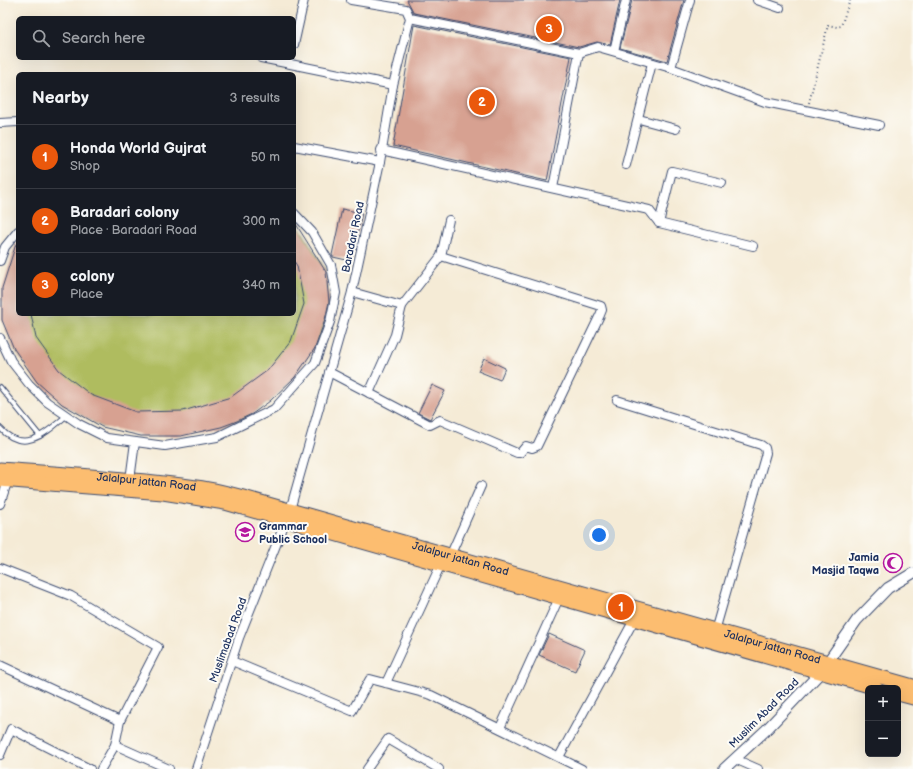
<!DOCTYPE html>
<meta charset="utf-8">
<style>
:root{--surface:#171b24;--page:#20242c;--text:#f1f3f6;--muted:#9ea1a6;--line:#363941;--accent:#ea580c}
body{margin:0;font-family:"Balsamiq Sans",sans-serif;background:var(--page);color:var(--text)}
.controls{position:absolute;right:12px;bottom:12px;display:grid;overflow:hidden;border-radius:6px;box-shadow:0 4px 16px #0002}
.controls button{width:36px;height:36px;display:grid;place-items:center;padding:0;border:0;border-bottom:1px solid var(--line);background:var(--surface);color:var(--text);font:20px sans-serif}
.you{position:absolute;left:599px;top:535px;width:14px;height:14px;margin:-10px;border:3px solid #fff;border-radius:50%;background:#1a73e8;box-shadow:0 0 0 6px #1a73e833}
.badge{display:grid;place-items:center;width:26px;height:26px;border-radius:50%;background:var(--accent);color:#fff;font-size:13px;font-weight:700}
.pin{position:absolute;translate:-50% -50%;border:2px solid #fff;box-shadow:0 1px 4px #0006}
.list{margin:0;padding:0;list-style:none}
h2{display:flex;justify-content:space-between;align-items:center;height:52px;margin:0;padding:0 16px;font-size:17px}
h2 small{font-size:13px;font-weight:400;color:var(--muted)}
.list li{display:grid;grid-template-columns:26px 1fr auto;gap:12px;align-items:center;box-sizing:border-box;height:64px;padding:0 16px;border-top:1px solid var(--line)}
.list b{display:block;font-size:15px;white-space:nowrap}
.list p{margin:0;font-size:13px;white-space:nowrap;color:var(--muted)}
.list em{font-size:13px;font-style:normal;color:var(--muted)}
.icon{flex:none;width:22px;height:22px;fill:none;stroke:currentColor;stroke-width:2;stroke-linecap:round;stroke-linejoin:round}
.map{position:relative;flex:none;width:913px;height:769px;overflow:hidden}
.search{position:absolute;background:var(--surface);box-shadow:0 4px 16px #0002;left:16px;top:16px;width:280px;height:44px;display:flex;align-items:center;gap:10px;box-sizing:border-box;padding:0 14px;border-radius:6px;color:var(--muted);font-size:15px}
.panel{position:absolute;background:var(--surface);box-shadow:0 4px 16px #0002;left:16px;top:72px;width:280px;height:244px;border-radius:6px}
.map>svg:first-child{display:block}
.green{fill:#afbc5e;stroke:#65765e}
.building{fill:#d7a191}
.lines{fill:none;stroke-linecap:round;stroke-linejoin:round}
.service-casing{stroke:#3c4b70;stroke-width:6}
.minor-casing{stroke:#3c4b70;stroke-width:10}
.tertiary-casing{stroke:#3c4b70;stroke-width:12}
.primary-casing{stroke:#3c4b70;stroke-width:15}
.path{stroke:#3c4b70;stroke-width:2;stroke-dasharray:1 3;stroke-linecap:butt}
.service{stroke:#fff;stroke-width:4}
.minor{stroke:#fff;stroke-width:8}
.tertiary{stroke:#fff;stroke-width:10}
.primary{stroke:#fcbd6f;stroke-width:13}
.labels{text-anchor:middle;dominant-baseline:central;stroke-width:4;stroke-linejoin:round;paint-order:stroke}
.street-label{font-size:11px;fill:#1b2f5e;stroke:#fdfcf7}
.poi-label{font-size:11px;font-weight:bold;fill:#1b2f5e;stroke:#fdfcf7;text-anchor:start}
</style>
<div class="map">
<svg width="913" height="769" viewBox="0 0 913 769">
<rect width="100%" height="100%" fill="#fdfcf7"/>
<filter id="ink" filterUnits="userSpaceOnUse"><feTurbulence type="fractalNoise" baseFrequency=".025" numOctaves="2"/><feDisplacementMap in="SourceGraphic" scale="8" xChannelSelector="R" yChannelSelector="G"/><feConvolveMatrix kernelMatrix="1 2 1 2 8 2 1 2 1" color-interpolation-filters="sRGB"/></filter>
<filter id="wash" filterUnits="userSpaceOnUse"><feTurbulence type="fractalNoise" baseFrequency=".012" numOctaves="4" result="noise"/><feDisplacementMap in="SourceGraphic" scale="16" xChannelSelector="R" yChannelSelector="G"/><feGaussianBlur stdDeviation="0.9" result="paint"/><feColorMatrix in="noise" values="0 0 0 0 0 0 0 0 0 0 0 0 0 0 0 0 0 1.4 0 .05"/><feComposite in="paint" operator="in"/></filter>
<g filter="url(#wash)">
<rect width="100%" height="100%" fill="#f5ebd6"/>
<path class="green" d="M294 223 300 228 327 272 329 307 320 340 295 377 270 401 246 418 221 427H102L62 404 37 381 14 349 3 320 18 314H294Z"/>
<g id="blocks">
<g class="building">
<path d="M407 0H620L610 45 597 42 579 47 414 13Z"/>
<path d="M632 0H684L667 61 620 48Z"/>
<path d="M414 25 571 57 547 181 393 146Z"/>
<path d="M342 209 362 213 351 261 333 257 332 255Z"/>
<path d="M294 221 326 272 329 302 325 320 315 348 295 377 270 401 252 414 237 421 221 427 181 436H141L102 427 62 404 37 382 14 349 2 320V288L16 244H18V314H31L36 338 59 370 91 395 136 412 183 411 231 397 268 370 291 341 304 304 297 266 294 261Z"/>
<path d="M484 358 505 368 500 380 478 371Z"/>
<path d="M432 385 445 391 430 419 418 413Z"/>
<path d="M549 634 585 650 575 671 539 655Z"/>
</g>
</g>
</g>
<g filter="url(#ink)">
<use href="#blocks" fill-opacity="0" stroke="#3c4b70" stroke-width="1"/>
<g class="lines">
<defs>
<g id="service">
<path d="M0 387 40 436"/>
<path d="M0 428C24 455 46 433 66 416"/>
</g>
<g id="minor">
<path d="M757 0 780 8"/>
<path d="M410 18 579 53 598 47 671 68 765 102 879 125"/>
<path d="M294 45 304 0"/>
<path d="M614 51 626 0"/>
<path d="M261 58 393 85"/>
<path d="M671 68 690 0"/>
<path d="M639 119 676 129"/>
<path d="M0 123 18 122"/>
<path d="M294 146 380 162"/>
<path d="M381 150 649 210 659 223 753 246"/>
<path d="M626 165 652 63"/>
<path d="M553 188 579 53"/>
<path d="M659 223 672 171 722 183"/>
<path d="M0 261 5 247 18 231"/>
<path d="M352 292 402 306 441 256 449 220"/>
<path d="M0 338 11 361 29 384 47 402 79 424 107 438 165 446 217 437 274 409 315 363 330 322 336 293 331 265 312 232 294 213"/>
<path d="M329 372 430 425 440 420 517 453H520L526 446 532 448 537 446 600 315 602 310 601 306 441 256"/>
<path d="M369 393 395 335 402 306"/>
<path d="M617 400 761 445 765 448 766 453 715 631"/>
<path d="M130 480 135 442"/>
<path d="M0 504 8 480"/>
<path d="M450 556 481 486"/>
<path d="M0 568 71 596 158 647 120 721 115 745 101 769"/>
<path d="M232 661 352 711 370 679 431 695 582 769"/>
<path d="M0 665 120 721"/>
<path d="M386 683 441 564"/>
<path d="M500 728 559 598"/>
<path d="M115 745 169 769"/>
<path d="M0 755 11 729 90 769"/>
<path d="M559 757 634 620"/>
<path d="M735 759 758 769"/>
<path d="M196 769 239 638 290 510 352 292 380 162 393 85 410 18 406 9 351 0"/>
<path d="M367 769 388 739 439 769"/>
</g>
<path id="tertiary" d="M724 769 766 730 820 673 857 620 888 588 913 573"/>
<g id="primary">
<path id="s1" d="M0 469C65 474 131 478 196 487 228 491 259 502 290 510L913 686"/>
<path d="M0 480 163 493 225 503 876 688"/>
<path d="M898 694 913 698"/>
</g>
</defs>
<use href="#service" class="service-casing"/>
<use href="#minor" class="minor-casing"/>
<use href="#tertiary" class="tertiary-casing"/>
<use href="#primary" class="primary-casing"/>
<path class="path" d="M809 103 828 25 837 27 841 26 850 0"/>
<use href="#service" class="service"/>
<use href="#minor" class="minor"/>
<use href="#tertiary" class="tertiary"/>
<use href="#primary" class="primary"/>
</g>
</g>
<defs>
<symbol id="school-ring" viewBox="-11 -11 22 22"><circle r="9.5" fill="#fdfcf7" stroke="#b5179e" stroke-width="1.5"/><path d="M0-5L7-2L0 1L-7-2ZM-4 1L0 2.5L4 1V4Q0 6-4 4Z" fill="#b5179e"/></symbol>
<symbol id="mosque-ring" viewBox="-11 -11 22 22"><circle r="9.5" fill="#fdfcf7" stroke="#b5179e" stroke-width="1.5"/><path d="M3.5-4.9A6 6 0 1 0 3.5 4.9A5 5 0 1 1 3.5-4.9Z" fill="#b5179e"/></symbol>
</defs>
<g fill-rule="evenodd">
<use href="#school-ring" x="234" y="521" width="22" height="22"/>
<use href="#mosque-ring" x="882" y="552" width="22" height="22"/>
</g>
<g class="labels">
<g class="street-label">
<text transform="translate(353 237) rotate(-78)">Baradari Road</text>
<text stroke="none"><textPath href="#s1" startOffset="147">Jalalpur jattan Road</textPath></text>
<text stroke="none"><textPath href="#s1" startOffset="471">Jalalpur jattan Road</textPath></text>
<text transform="translate(228 640) rotate(-70)">Muslimabad Road</text>
<text stroke="none"><textPath href="#s1" startOffset="795">Jalalpur jattan Road</textPath></text>
<text transform="translate(764 713) rotate(-45)">Muslim Abad Road</text>
</g>
<g class="poi-label">
<text x="259" y="526">Grammar<tspan x="259" dy="13">Public School</tspan></text>
<text x="879" y="557" text-anchor="end">Jamia<tspan x="879" dy="13">Masjid Taqwa</tspan></text>
</g>
</g>
</svg>
<div class="controls">
<button>+</button>
<button>−</button>
</div>
<div class="you"></div>
<div class="pin badge" style="left:621px;top:607px">1</div>
<div class="pin badge" style="left:482px;top:102px">2</div>
<div class="pin badge" style="left:549px;top:29px">3</div>
<div class="search"><svg class="icon" aria-label="search" viewBox="0 0 24 24"><circle cx="10" cy="10" r="6"/><path d="M15 15l6 6"/></svg>Search here</div>
<section class="panel">
<h2>Nearby<small>3 results</small></h2>
<ul class="list">
<li><span class="badge">1</span><div><b>Honda World Gujrat</b><p>Shop</p></div><em>50 m</em></li>
<li><span class="badge">2</span><div><b>Baradari colony</b><p>Place · Baradari Road</p></div><em>300 m</em></li>
<li><span class="badge">3</span><div><b>colony</b><p>Place</p></div><em>340 m</em></li>
</ul>
</section>
</div>
